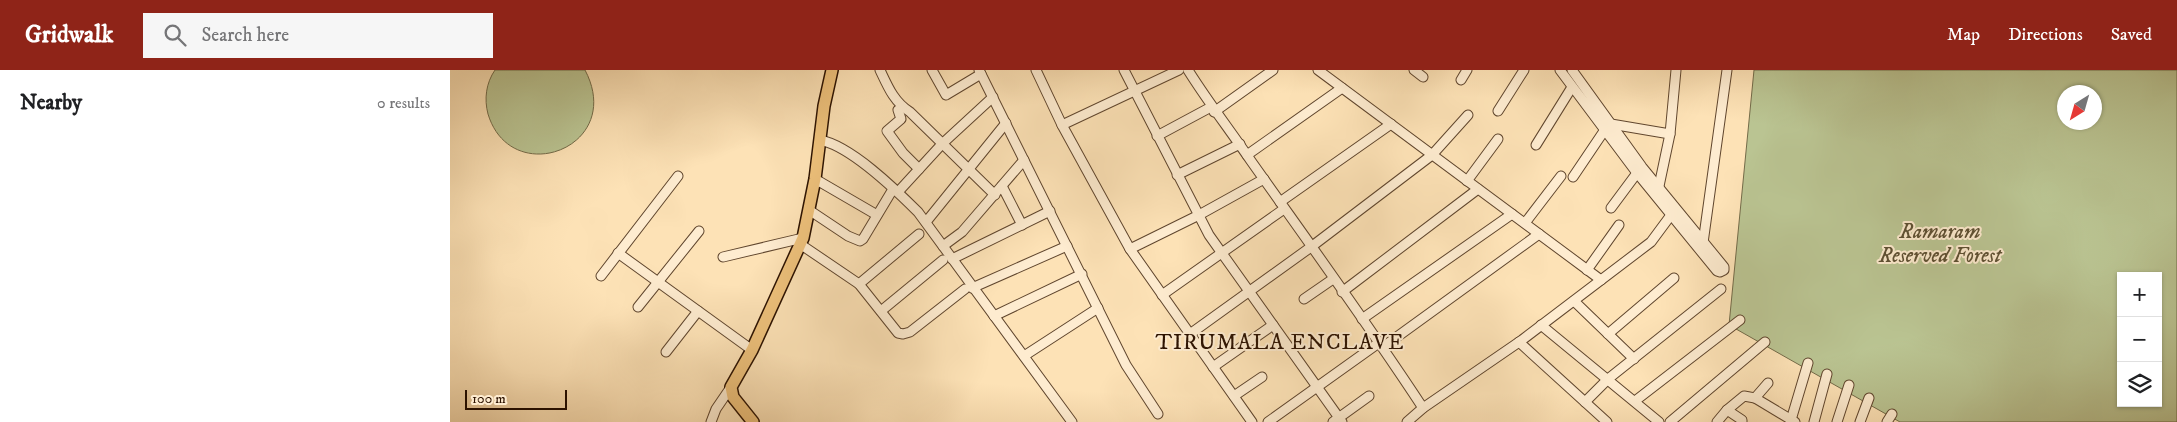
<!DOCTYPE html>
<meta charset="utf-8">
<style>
:root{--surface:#fff;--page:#f6f6f6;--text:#202124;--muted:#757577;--line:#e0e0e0;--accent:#8f2418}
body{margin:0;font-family:"IM FELL DW Pica",serif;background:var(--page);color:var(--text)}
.controls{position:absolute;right:15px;bottom:15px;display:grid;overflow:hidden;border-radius:0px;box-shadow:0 1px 4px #0004}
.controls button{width:45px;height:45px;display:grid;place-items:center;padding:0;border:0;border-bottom:1px solid var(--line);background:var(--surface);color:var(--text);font:25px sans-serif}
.compass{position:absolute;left:1607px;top:15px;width:45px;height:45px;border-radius:50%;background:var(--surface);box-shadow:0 1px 4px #0004;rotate:217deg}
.scale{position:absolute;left:15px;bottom:12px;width:102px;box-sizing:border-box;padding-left:5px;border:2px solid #2c1200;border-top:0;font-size:14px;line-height:18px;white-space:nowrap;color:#2c1200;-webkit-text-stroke:4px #feecd0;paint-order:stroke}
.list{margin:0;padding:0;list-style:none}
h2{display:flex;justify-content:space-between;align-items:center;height:65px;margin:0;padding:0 20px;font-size:21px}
h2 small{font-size:16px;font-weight:400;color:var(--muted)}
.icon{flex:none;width:28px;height:28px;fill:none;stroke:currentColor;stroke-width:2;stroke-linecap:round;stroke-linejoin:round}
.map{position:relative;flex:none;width:1727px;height:352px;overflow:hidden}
header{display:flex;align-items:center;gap:30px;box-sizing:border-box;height:70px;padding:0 25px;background:var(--accent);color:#fff}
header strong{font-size:24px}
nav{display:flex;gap:28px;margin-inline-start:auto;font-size:18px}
.search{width:350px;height:45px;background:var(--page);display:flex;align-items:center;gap:12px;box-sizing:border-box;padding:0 18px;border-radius:0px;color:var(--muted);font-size:19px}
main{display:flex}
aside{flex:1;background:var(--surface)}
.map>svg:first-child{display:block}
.green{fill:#bac492;stroke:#736b49;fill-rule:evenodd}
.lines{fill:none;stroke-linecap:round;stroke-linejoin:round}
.minor-casing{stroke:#60462e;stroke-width:11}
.major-casing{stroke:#2c1200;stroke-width:14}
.minor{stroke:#feecd0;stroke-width:9}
.major{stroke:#eec17b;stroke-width:11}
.labels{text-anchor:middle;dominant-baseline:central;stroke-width:4;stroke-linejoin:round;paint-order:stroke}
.park-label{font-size:21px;font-style:italic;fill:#5e5033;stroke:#feecd0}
.neighbourhood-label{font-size:22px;letter-spacing:1px;fill:#2c1200;stroke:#feecd0}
</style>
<header>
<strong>Gridwalk</strong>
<div class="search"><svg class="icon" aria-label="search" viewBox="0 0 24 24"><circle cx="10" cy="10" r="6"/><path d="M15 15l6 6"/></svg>Search here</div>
<nav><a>Map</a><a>Directions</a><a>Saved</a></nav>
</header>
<main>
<aside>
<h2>Nearby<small>0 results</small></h2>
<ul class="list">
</ul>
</aside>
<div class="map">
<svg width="1727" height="352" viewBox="0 0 1727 352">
<rect width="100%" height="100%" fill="#fde2b6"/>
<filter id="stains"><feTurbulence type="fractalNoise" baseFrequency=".004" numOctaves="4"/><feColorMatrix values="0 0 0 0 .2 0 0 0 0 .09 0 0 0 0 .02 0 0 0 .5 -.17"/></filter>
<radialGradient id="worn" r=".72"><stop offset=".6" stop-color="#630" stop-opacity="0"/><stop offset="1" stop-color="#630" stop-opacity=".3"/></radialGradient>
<g class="green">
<path d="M45 0H135C176 78 61 120 38 44 34 29 36 13 45 0Z"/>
<path d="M1304 0H1727V352H1450L1279 255ZM1614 22H1644V52H1614ZM1671 206H1708V333H1671Z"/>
</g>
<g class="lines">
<defs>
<g id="minor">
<path d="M430 0C438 17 444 32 460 42L545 125"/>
<path d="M482 0 496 25 531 4"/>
<path d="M529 0 676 295 708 344"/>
<path d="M586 0 612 55 680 179 802 352"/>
<path d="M674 0 759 165 892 352"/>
<path d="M738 0C758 32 780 60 801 91 859 173 918 254 973 338"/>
<path d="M868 0 1151 210"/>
<path d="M964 0 973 7"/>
<path d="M1110 0 1187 103 1267 201 1270 202 1274 200V197L1192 97 1122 0"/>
<path d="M1011 10 1017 0"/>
<path d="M452 37 448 40 451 49 437 61 453 83 469 99"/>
<path d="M1048 41 1074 0"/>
<path d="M764 42 823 0"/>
<path d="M1161 54 1220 64"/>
<path d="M612 55 729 0"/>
<path d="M707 66 761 37"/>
<path d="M370 70C401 76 445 119 468 142L622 352"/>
<path d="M1086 75 1122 17"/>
<path d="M797 85 892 18"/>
<path d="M727 105 790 74"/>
<path d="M1123 107 1154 61"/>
<path d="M365 109 427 145"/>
<path d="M1017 111 1048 69"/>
<path d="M552 116 572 155"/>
<path d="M1209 116 1220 64 1226 0"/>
<path d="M448 122 492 74 543 27"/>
<path d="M830 132 941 54"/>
<path d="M1161 138 1187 103"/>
<path d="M359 140 398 166 410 171 413 169 443 119"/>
<path d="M476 152 556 53"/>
<path d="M1075 153 1111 106"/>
<path d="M1253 173 1277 0"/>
<path d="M350 174 409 214 448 263 453 264 460 262 515 219"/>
<path d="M493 176 512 162 574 90"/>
<path d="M680 179 749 145 814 109"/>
<path d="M168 183 302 280"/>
<path d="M273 187 353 168"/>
<path d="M502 189 600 141"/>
<path d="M1137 200 1169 155"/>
<path d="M151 206 228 106"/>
<path d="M409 214 469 164"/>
<path d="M522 218 617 176"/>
<path d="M892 222 1028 119"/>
<path d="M712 225 834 139"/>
<path d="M854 229 883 209"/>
<path d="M1124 231 1184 289"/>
<path d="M188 237 249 161"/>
<path d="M431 241 493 190"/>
<path d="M544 246 632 204"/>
<path d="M912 249 1062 144"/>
<path d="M1091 255 1209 352"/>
<path d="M740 264 861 177 982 85 1018 45"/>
<path d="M1158 264 1224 208"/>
<path d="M1069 272 1157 352"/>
<path d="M933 277 1089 164"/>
<path d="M216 282 248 241"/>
<path d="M574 286 648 238"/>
<path d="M763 297 823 255"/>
<path d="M784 326 812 307"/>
<path d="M1305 328 1345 352"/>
<path d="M1185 331 1290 250"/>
<path d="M1135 332 1158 309 1271 219"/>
<path d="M1341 350 1358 293"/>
<path d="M261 352 266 339 281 317"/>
<path d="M818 352 930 272"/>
<path d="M883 352 919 326"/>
<path d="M957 352 973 338 1072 270 1201 172 1221 145"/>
<path d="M1220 352 1315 272"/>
<path d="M1267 352 1277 340"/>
<path d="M1292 352V350L1277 340 1294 326 1305 328 1318 313"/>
<path d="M1364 352 1377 304"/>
<path d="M1387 352 1399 315"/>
<path d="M1410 352 1419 328"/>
<path d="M1437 352 1442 344"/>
</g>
<path id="major" d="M303 352 283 327 281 317 302 280 353 168 365 109 374 36 382 0"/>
</defs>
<use href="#minor" class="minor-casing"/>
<use href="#major" class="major-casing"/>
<use href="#minor" class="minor"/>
<use href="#major" class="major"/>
</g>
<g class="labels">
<g class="park-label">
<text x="1490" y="162">Ramaram<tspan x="1490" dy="24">Reserved Forest</tspan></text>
</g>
<g class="neighbourhood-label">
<text x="830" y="272">TIRUMALA ENCLAVE</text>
</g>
</g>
<rect width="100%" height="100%" filter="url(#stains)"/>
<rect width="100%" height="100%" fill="url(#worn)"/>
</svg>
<div class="controls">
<button>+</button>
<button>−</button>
<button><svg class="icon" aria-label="layers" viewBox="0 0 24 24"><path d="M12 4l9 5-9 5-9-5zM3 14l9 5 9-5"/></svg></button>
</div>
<svg class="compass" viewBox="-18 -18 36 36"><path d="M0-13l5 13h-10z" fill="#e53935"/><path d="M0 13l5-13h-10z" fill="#757577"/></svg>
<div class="scale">100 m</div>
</div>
</main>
